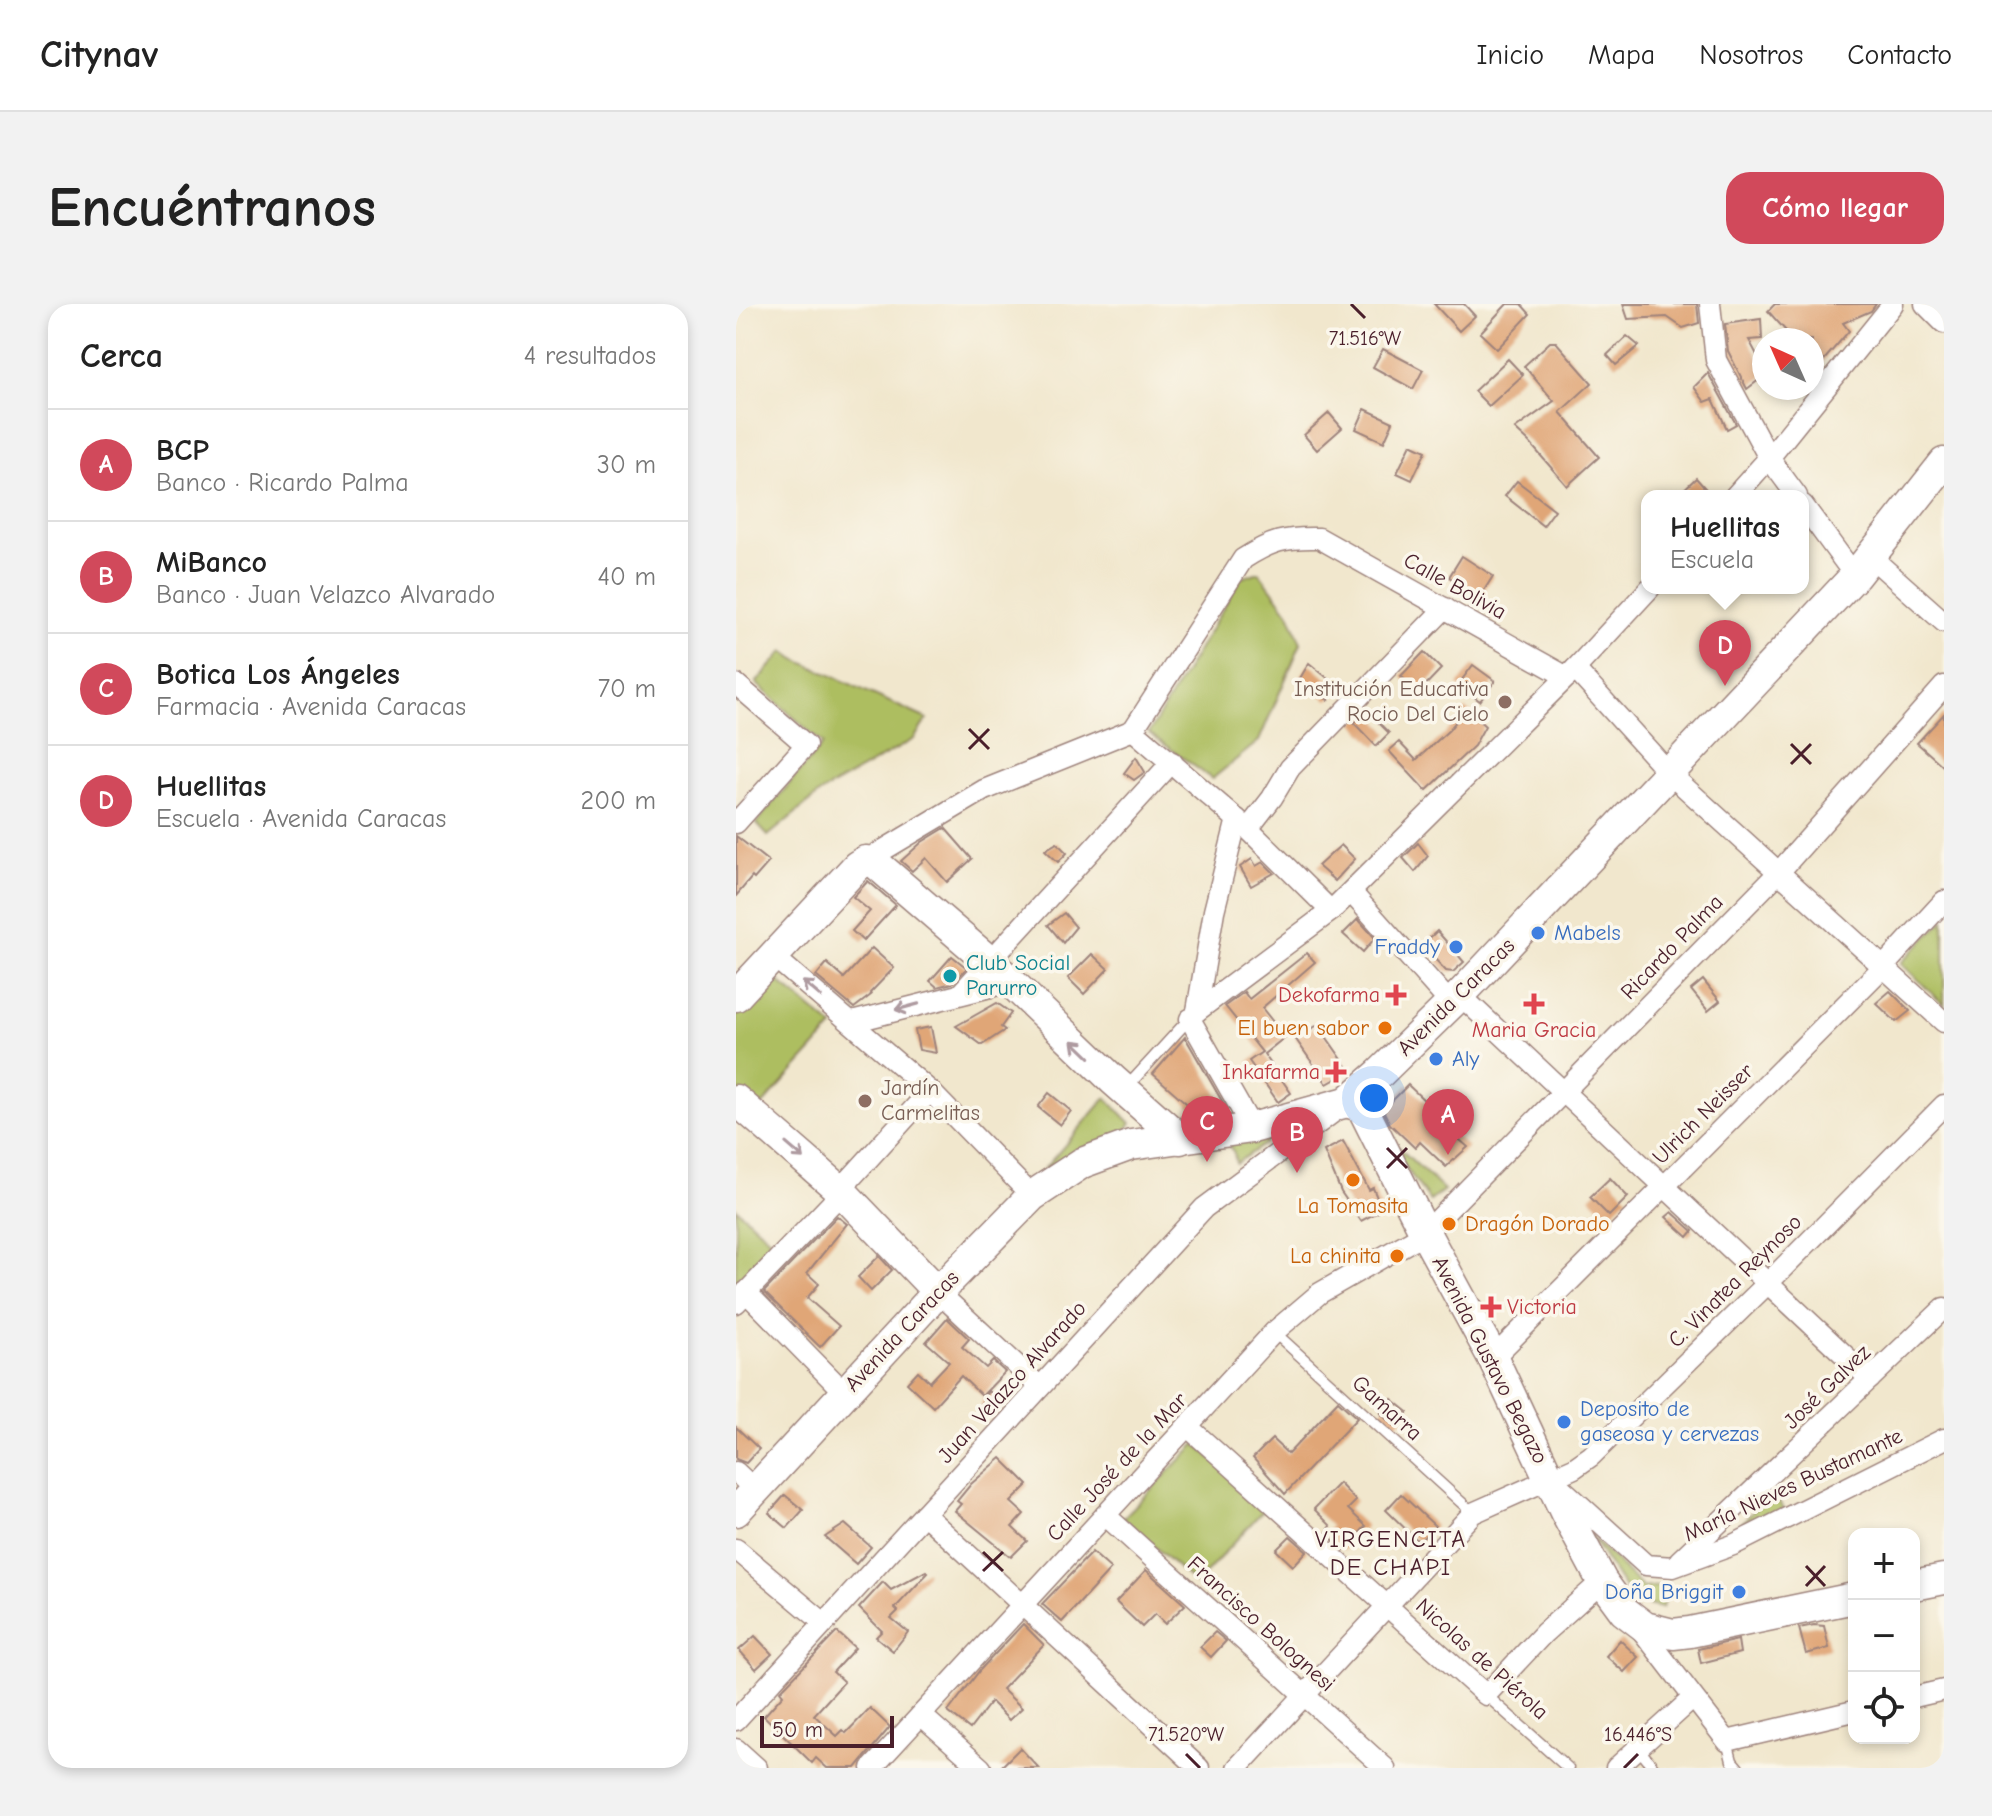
<!DOCTYPE html>
<html lang="es">
<meta charset="utf-8">
<style>
:root{--surface:#fff;--page:#f2f2f2;--text:#222;--muted:#767676;--line:#e0e0e0;--accent:#d1495b}
body{margin:0;font-family:"Comic Neue",sans-serif;background:var(--page);color:var(--text)}
.controls{position:absolute;right:24px;bottom:24px;display:grid;overflow:hidden;border-radius:16px;box-shadow:0 4px 12px #0003}
.controls button{width:72px;height:72px;display:grid;place-items:center;padding:0;border:0;border-bottom:2px solid var(--line);background:var(--surface);color:var(--text);font:40px sans-serif}
.compass{position:absolute;left:1016px;top:24px;width:72px;height:72px;border-radius:50%;background:var(--surface);box-shadow:0 4px 12px #0003;rotate:315deg}
.scale{position:absolute;left:24px;bottom:20px;width:134px;box-sizing:border-box;padding-left:8px;border:4px solid #4a1f2b;border-top:0;font-size:22px;line-height:28px;white-space:nowrap;color:#4a1f2b;-webkit-text-stroke:6px #fbf7ec;paint-order:stroke}
.you{position:absolute;left:638px;top:794px;width:28px;height:28px;margin:-20px;border:6px solid #fff;border-radius:50%;background:#1a73e8;box-shadow:0 0 0 12px #1a73e833}
.badge{display:grid;place-items:center;width:52px;height:52px;border-radius:50%;background:var(--accent);color:#fff;font-size:26px;font-weight:700}
.pin{position:absolute;translate:-50% -66px;filter:drop-shadow(0 2px 4px #0008)}
.pin::after{content:'';position:absolute;top:42px;width:28px;height:24px;background:inherit;clip-path:polygon(0 0,100% 0,50% 100%)}
.popup{position:absolute;left:905px;top:186px;width:168px;height:104px;box-sizing:border-box;display:grid;place-content:center;border-radius:16px;background:var(--surface);filter:drop-shadow(0 2px 6px #0005);font-size:26px;white-space:nowrap;color:var(--muted)}
.popup b{font-size:30px;color:var(--text)}
.popup::after{content:'';position:absolute;left:50%;top:100%;margin-left:-16px;border:16px solid transparent;border-top-color:var(--surface)}
.list{margin:0;padding:0;list-style:none}
h2{display:flex;justify-content:space-between;align-items:center;height:104px;margin:0;padding:0 32px;font-size:34px}
h2 small{font-size:26px;font-weight:400;color:var(--muted)}
.list li{display:grid;grid-template-columns:52px 1fr auto;gap:24px;align-items:center;box-sizing:border-box;height:112px;padding:0 32px;border-top:2px solid var(--line)}
.list b{display:block;font-size:30px;white-space:nowrap}
.list p{margin:0;font-size:26px;white-space:nowrap;color:var(--muted)}
.list em{font-size:26px;font-style:normal;color:var(--muted)}
.icon{flex:none;width:44px;height:44px;fill:none;stroke:currentColor;stroke-width:2;stroke-linecap:round;stroke-linejoin:round}
.map{position:relative;flex:none;width:1208px;height:1464px;overflow:hidden;border-radius:24px}
header{display:flex;align-items:center;gap:48px;box-sizing:border-box;height:112px;padding:0 40px;background:var(--surface);border-bottom:2px solid var(--line)}
header strong{font-size:38px}
nav{display:flex;gap:44px;margin-inline-start:auto;font-size:28px}
.intro{display:flex;align-items:center;justify-content:space-between;box-sizing:border-box;height:192px;padding:0 48px}
h1{margin:0;font-size:56px}
.button{padding:20px 36px;border-radius:24px;background:var(--accent);color:#fff;font-size:28px;font-weight:700}
main{display:flex;gap:48px;padding:0 48px}
aside{flex:1;background:var(--surface);border-radius:24px;box-shadow:0 4px 12px #0003}
.map>svg:first-child{display:block}
.green{fill:#adbe61;stroke:#7c6e46;stroke-width:2}
.building{fill:#e0a677}
.lines{fill:none;stroke-linecap:round;stroke-linejoin:round}
.lane-casing{stroke:#9e837c;stroke-width:13}
.street-casing{stroke:#9e837c;stroke-width:23}
.secondary-casing{stroke:#9e837c;stroke-width:33}
.lane{stroke:#fff;stroke-width:10}
.street{stroke:#fff;stroke-width:20}
.secondary{stroke:#fff;stroke-width:30}
.oneway{stroke:#ae9aa0}
.ticks{fill:none;stroke:#4a1f2b;stroke-width:3}
.education-dot{fill:#8d6e63;stroke:#fbf7ec;stroke-width:3}
.shop-dot{fill:#3f7fe0;stroke:#fbf7ec;stroke-width:3}
.culture-dot{fill:#0f9aa8;stroke:#fbf7ec;stroke-width:3}
.health-dot{fill:#e0444e;stroke:#fbf7ec;stroke-width:3}
.food-dot{fill:#e8710a;stroke:#fbf7ec;stroke-width:3}
.labels{text-anchor:middle;dominant-baseline:central;stroke-width:7;stroke-linejoin:round;paint-order:stroke}
.street-label{font-size:22px;fill:#4a1f2b;stroke:#fbf7ec}
.education-label{font-size:22px;fill:#785e54;stroke:#fbf7ec;text-anchor:end}
.shop-label{font-size:22px;fill:#366cbe;stroke:#fbf7ec;text-anchor:start}
.culture-label{font-size:22px;fill:#0d838f;stroke:#fbf7ec;text-anchor:start}
.health-label{font-size:22px;fill:#be3a42;stroke:#fbf7ec;text-anchor:end}
.food-label{font-size:22px;fill:#c56008;stroke:#fbf7ec;text-anchor:end}
.neighbourhood-label{font-size:24px;letter-spacing:2px;fill:#4a1f2b;stroke:#fbf7ec}
.ticks-label{font-size:20px;text-anchor:middle;fill:#4a1f2b;stroke:#fbf7ec;stroke-width:7;stroke-linejoin:round;paint-order:stroke}
</style>
<header>
<strong>Citynav</strong>
<nav><a>Inicio</a><a>Mapa</a><a>Nosotros</a><a>Contacto</a></nav>
</header>
<div class="intro"><h1>Encuéntranos</h1><a class="button">Cómo llegar</a></div>
<main>
<aside>
<h2>Cerca<small>4 resultados</small></h2>
<ul class="list">
<li><span class="badge">A</span><div><b>BCP</b><p>Banco · Ricardo Palma</p></div><em>30 m</em></li>
<li><span class="badge">B</span><div><b>MiBanco</b><p>Banco · Juan Velazco Alvarado</p></div><em>40 m</em></li>
<li><span class="badge">C</span><div><b>Botica Los Ángeles</b><p>Farmacia · Avenida Caracas</p></div><em>70 m</em></li>
<li><span class="badge">D</span><div><b>Huellitas</b><p>Escuela · Avenida Caracas</p></div><em>200 m</em></li>
</ul>
</aside>
<div class="map">
<svg width="1208" height="1464" viewBox="0 0 1208 1464">
<rect width="100%" height="100%" fill="#fbf7ec"/>
<filter id="ink" filterUnits="userSpaceOnUse"><feTurbulence type="fractalNoise" baseFrequency=".0125" numOctaves="2"/><feDisplacementMap in="SourceGraphic" scale="16" xChannelSelector="R" yChannelSelector="G"/><feConvolveMatrix kernelMatrix="1 2 1 2 8 2 1 2 1" color-interpolation-filters="sRGB"/></filter>
<filter id="wash" filterUnits="userSpaceOnUse"><feTurbulence type="fractalNoise" baseFrequency=".006" numOctaves="4" result="noise"/><feDisplacementMap in="SourceGraphic" scale="32" xChannelSelector="R" yChannelSelector="G"/><feGaussianBlur stdDeviation="1.8" result="paint"/><feColorMatrix in="noise" values="0 0 0 0 0 0 0 0 0 0 0 0 0 0 0 0 0 1.4 0 .05"/><feComposite in="paint" operator="in"/></filter>
<g filter="url(#wash)">
<rect width="100%" height="100%" fill="#f1e7cd"/>
<g class="green">
<path d="M523 268 553 309 565 339 523 437 476 475 413 429 505 274Z"/>
<path d="M48 347 59 355 191 415 178 435 84 489 32 532 20 519 87 440 20 379Z"/>
<path d="M1208 616V701L1165 659Z"/>
<path d="M36 672 97 723 23 805 0 784V712Z"/>
<path d="M370 794 395 819 387 830 346 845 308 865Z"/>
<path d="M530 835V839L500 859 498 849 491 838Z"/>
<path d="M662 843 708 886 694 897 657 846Z"/>
<path d="M0 904 41 942 0 987Z"/>
<path d="M460 1140 530 1203 460 1280 387 1214Z"/>
<path d="M1036 1188 1050 1208 993 1232Z"/>
<path d="M853 1230 907 1284 932 1281 926 1304 898 1298Z"/>
</g>
<g id="blocks">
<g class="building">
<path d="M698 0H728L739 12 723 27Z"/>
<path d="M771 0H785L794 10 761 45 744 29Z"/>
<path d="M887 0H961L963 19 947 24 931 13 892 15Z"/>
<path d="M1039 0H1140L1135 7 1107 19 1113 27 1076 70V36H1058L1032 7Z"/>
<path d="M1025 15 1026 35 1013 36 1028 64V72L1011 85 992 47 989 20Z"/>
<path d="M891 32 903 42 880 61 871 51Z"/>
<path d="M814 38H820L856 79 824 108 863 153 831 182 793 138 779 125 818 97 788 62Z"/>
<path d="M647 45 687 66 677 85 637 63Z"/>
<path d="M772 55 787 71 753 102 738 87Z"/>
<path d="M972 69 1000 120 991 125 977 95 969 98 958 83Z"/>
<path d="M629 105 657 118 648 138 620 125Z"/>
<path d="M593 109 606 124 581 146 568 131Z"/>
<path d="M675 140 690 147 676 176 661 169Z"/>
<path d="M960 174 976 192H941Z"/>
<path d="M781 177 819 206 807 222 769 192Z"/>
<path d="M726 252 757 272 744 293 713 273Z"/>
<path d="M688 348 705 365 682 389 665 372Z"/>
<path d="M573 359 605 385 592 396 563 376Z"/>
<path d="M737 361 759 377 744 397 722 381Z"/>
<path d="M730 405 749 422 738 442 690 487 653 447 663 438 680 456 713 426Z"/>
<path d="M631 407 653 429 640 442 618 419Z"/>
<path d="M1208 410V463L1181 439Z"/>
<path d="M400 453 409 468 398 476 388 469Z"/>
<path d="M209 524 236 555 211 578 190 554 176 567 165 557 186 538Z"/>
<path d="M0 532 33 558 18 575 16 573 0 592Z"/>
<path d="M321 539 331 549 322 558 309 546Z"/>
<path d="M682 539 692 552 679 568 667 554Z"/>
<path d="M605 541 619 555 599 577 582 562Z"/>
<path d="M516 555 520 562 527 558 538 569 515 582 504 563Z"/>
<path d="M132 577 160 601 127 637 116 627 134 607 117 593Z"/>
<path d="M328 609 340 623 327 639 312 621Z"/>
<path d="M622 615 639 634 627 648 607 630Z"/>
<path d="M701 627 728 658 717 668 710 667 686 641Z"/>
<path d="M136 644 158 664 134 689 135 691 118 704 80 672 91 659 108 674Z"/>
<path d="M571 649 579 658 526 704 549 733 528 750 555 789 542 798 513 757 526 748 489 702 508 688 513 695Z"/>
<path d="M356 650 372 665 348 690 332 674Z"/>
<path d="M216 652 231 664 216 679 201 683 194 677Z"/>
<path d="M967 676 984 697 972 707 955 686Z"/>
<path d="M1154 687 1174 707 1160 718 1140 699Z"/>
<path d="M261 699 275 709 265 723 269 726 246 741 220 722Z"/>
<path d="M582 721 614 767 591 780 559 734Z"/>
<path d="M195 723 200 749 183 746 179 726Z"/>
<path d="M449 733 491 806 466 813 417 770Z"/>
<path d="M672 781 707 814 703 818 732 843 710 863 684 838 679 844 654 820 647 806Z"/>
<path d="M313 789 335 807 324 821 302 803Z"/>
<path d="M607 837 633 886 637 884 646 906 625 917 605 888 588 847Z"/>
<path d="M874 874 892 893 873 912 854 893Z"/>
<path d="M936 908 957 927 952 933 930 913Z"/>
<path d="M101 912 111 920 71 969 83 980 71 994 103 1022 84 1043 28 988Z"/>
<path d="M143 952 156 966 135 987 122 973Z"/>
<path d="M211 1014 233 1035 226 1043 250 1064 257 1057 269 1068 246 1092 225 1072 197 1103 171 1079 182 1067 194 1078 213 1058 190 1038Z"/>
<path d="M252 1087 267 1101 257 1112 245 1100Z"/>
<path d="M656 1095 672 1108 659 1123 644 1109Z"/>
<path d="M602 1097 621 1114 549 1190 517 1154 536 1135 552 1150Z"/>
<path d="M0 1123 23 1145 10 1159 0 1155Z"/>
<path d="M265 1154 292 1181 275 1198 288 1210 276 1223 291 1237 275 1253 219 1207 225 1200 221 1197 235 1180Z"/>
<path d="M603 1179 620 1197 612 1205 630 1222 608 1246 590 1229 595 1222 578 1205Z"/>
<path d="M665 1190 699 1222 683 1238 650 1206Z"/>
<path d="M49 1191 67 1206 51 1224 33 1209Z"/>
<path d="M109 1220 135 1243 120 1260 89 1233Z"/>
<path d="M554 1232 571 1247 557 1262 540 1246Z"/>
<path d="M356 1248 375 1265 326 1318 306 1300Z"/>
<path d="M410 1266 449 1301 429 1320 419 1310 406 1323 380 1298Z"/>
<path d="M190 1267 192 1269 159 1304 162 1307 155 1314 172 1328 157 1347 140 1333 146 1327 123 1304 147 1278 155 1286Z"/>
<path d="M287 1320 308 1341 266 1385 286 1404 273 1416 255 1398 234 1425 212 1408 244 1366Z"/>
<path d="M1078 1321 1088 1322 1093 1344 1070 1350 1063 1324Z"/>
<path d="M101 1328 119 1344 97 1368 108 1378 78 1411 101 1432 107 1426 110 1429 134 1404 154 1423 120 1464H91L80 1454 76 1459 28 1412 47 1391 44 1387Z"/>
<path d="M479 1328 490 1337 475 1353 464 1343Z"/>
<path d="M19 1332 36 1350 20 1365 3 1346Z"/>
<path d="M884 1336 902 1353 888 1368 870 1352Z"/>
<path d="M1002 1336 1004 1349 965 1359 962 1345Z"/>
<path d="M284 1444 303 1464H264Z"/>
</g>
</g>
</g>
<g filter="url(#ink)">
<use href="#blocks" fill-opacity="0" stroke="#9e837c" stroke-width="2"/>
<g class="lines">
<defs>
<g id="lane">
<path d="M389 785 454 714"/>
<path d="M538 1028 737 1209"/>
<path d="M750 1391 832 1464"/>
<path d="M991 1437 996 1457 1002 1464"/>
<path d="M902 1444 918 1464"/>
</g>
<g id="street">
<path d="M974 0 980 56 1033 154 1061 192"/>
<path d="M1189 0 1208 19"/>
<path d="M999 192 1033 154 1157 0"/>
<path d="M1067 201 1119 272"/>
<path d="M1135 253 1208 318"/>
<path d="M839 365 934 470 1208 718"/>
<path d="M0 380 70 441 0 519"/>
<path d="M397 426 512 525 595 607"/>
<path d="M512 525 536 494 554 464 709 304"/>
<path d="M129 557 248 486 397 426 507 255C535 237 549 233 583 234L831 373"/>
<path d="M615 588 715 700"/>
<path d="M37 652 194 787 296 892"/>
<path d="M225 689 436 458"/>
<path d="M724 691 1134 1075"/>
<path d="M461 707 595 607 839 365 914 284"/>
<path d="M461 707 478 607 501 515"/>
<path d="M454 715 516 824"/>
<path d="M116 718 274 678"/>
<path d="M10 988 108 1088"/>
<path d="M202 988 304 1083"/>
<path d="M0 999 95 900 104 886 194 787"/>
<path d="M757 1054 1147 663 1208 597"/>
<path d="M451 1122 750 1391 808 1329 866 1277"/>
<path d="M0 1168 19 1186"/>
<path d="M823 1182 910 1261 937 1263 997 1241 1208 1135"/>
<path d="M188 1210 463 1464"/>
<path d="M369 1211 649 1464"/>
<path d="M0 1245 88 1319"/>
<path d="M943 1257 1208 1004"/>
<path d="M900 1319 991 1437 1118 1407"/>
<path d="M1178 1393 1208 1386"/>
<path d="M185 1411 245 1464"/>
<path d="M0 1416 468 904 599 807"/>
<path d="M0 1445 21 1464"/>
<path d="M136 1464 538 1028 584 989 689 929 1043 568 1208 382"/>
<path d="M501 1464 737 1209 838 1164 855 1152 1032 979 1208 801"/>
<path d="M880 1464 957 1394"/>
</g>
<g id="secondary">
<path d="M0 692 121 562 129 557 138 558 253 657 377 776 444 835"/>
<path d="M0 796 104 886 202 988"/>
<path d="M611 798 626 803 689 929 757 1054 829 1208 866 1277 888 1307 909 1323 937 1330 954 1328 1118 1294"/>
<path d="M0 1207 202 988 296 892 346 859 395 841 516 824 611 798 643 770 724 691 1119 272 1208 159"/>
<path d="M1178 1281 1208 1275"/>
</g>
</defs>
<use href="#lane" class="lane-casing"/>
<use href="#street" class="street-casing"/>
<use href="#secondary" class="secondary-casing"/>
<use href="#lane" class="lane"/>
<use href="#street" class="street"/>
<use href="#secondary" class="secondary"/>
</g>
<defs><path id="oneway-shaft" d="M-6 0H5M1.5-3L5.5 0L1.5 3" fill="none" stroke-width="1.6" stroke-linecap="round" stroke-linejoin="round" transform="scale(2)"/></defs>
<g class="oneway">
<use href="#oneway-shaft" transform="translate(76 685) rotate(-140)"/>
<use href="#oneway-shaft" transform="translate(171 703) rotate(165)"/>
<use href="#oneway-shaft" transform="translate(345 745) rotate(-136)"/>
<use href="#oneway-shaft" transform="translate(59 847) rotate(41)"/>
</g>
</g>
<path class="ticks" d="M615 0 629 14M233 425 253 445M1055 440 1075 460M233 445 253 425M1055 460 1075 440M651 844 671 864M651 864 671 844M247 1248 267 1267M1070 1262 1089 1282M247 1267 267 1248M1070 1282 1089 1262M450 1450 464 1464M888 1464 902 1450"/>
<g class="education-dot">
<circle cx="769" cy="398" r="8"/>
<circle cx="129" cy="797" r="8"/>
</g>
<g class="shop-dot">
<circle cx="802" cy="629" r="8"/>
<circle cx="720" cy="643" r="8"/>
<circle cx="700" cy="755" r="8"/>
<circle cx="828" cy="1118" r="8"/>
<circle cx="1003" cy="1288" r="8"/>
</g>
<circle class="culture-dot" cx="214" cy="672" r="8"/>
<g class="health-dot">
<path d="M656 679h8v8h8v8h-8v8h-8v-8h-8v-8h8z"/>
<path d="M794 688h8v8h8v8h-8v8h-8v-8h-8v-8h8z"/>
<path d="M596 756h8v8h8v8h-8v8h-8v-8h-8v-8h8z"/>
<path d="M751 991h8v8h8v8h-8v8h-8v-8h-8v-8h8z"/>
</g>
<g class="food-dot">
<circle cx="649" cy="724" r="8"/>
<circle cx="617" cy="876" r="8"/>
<circle cx="713" cy="920" r="8"/>
<circle cx="661" cy="952" r="8"/>
</g>
<g class="labels">
<g class="street-label">
<text transform="translate(719 282) rotate(29)">Calle Bolivia</text>
<text transform="translate(936 643) rotate(-46)">Ricardo Palma</text>
<text transform="translate(720 693) rotate(-45)">Avenida Caracas</text>
<text transform="translate(967 810) rotate(-45)">Ulrich Neisser</text>
<text transform="translate(999 977) rotate(-45)">C. Vinatea Reynoso</text>
<text transform="translate(166 1027) rotate(-47)">Avenida Caracas</text>
<text transform="translate(754 1056) rotate(63)">Avenida Gustavo Begazo</text>
<text transform="translate(276 1078) rotate(-48)">Juan Velazco Alvarado</text>
<text transform="translate(1091 1083) rotate(-44)">José Galvez</text>
<text transform="translate(651 1104) rotate(42)">Gamarra</text>
<text transform="translate(381 1163) rotate(-47)">Calle José de la Mar</text>
<text transform="translate(1057 1181) rotate(-25)">María Nieves Bustamante</text>
<text transform="translate(525 1320) rotate(42)">Francisco Bolognesi</text>
<text transform="translate(746 1355) rotate(42)">Nicolas de Piérola</text>
</g>
<g class="education-label">
<text x="753" y="385">Institución Educativa<tspan x="753" dy="25">Rocio Del Cielo</tspan></text>
<text x="145" y="784" text-anchor="start">Jardín<tspan x="145" dy="25">Carmelitas</tspan></text>
</g>
<g class="shop-label">
<text x="818" y="629">Mabels</text>
<text x="704" y="643" text-anchor="end">Fraddy</text>
<text x="716" y="755">Aly</text>
<text x="844" y="1105">Deposito de<tspan x="844" dy="25">gaseosa y cervezas</tspan></text>
<text x="987" y="1288" text-anchor="end">Doña Briggit</text>
</g>
<g class="culture-label">
<text x="230" y="659">Club Social<tspan x="230" dy="25">Parurro</tspan></text>
</g>
<g class="health-label">
<text x="644" y="691">Dekofarma</text>
<text x="798" y="726" text-anchor="middle">Maria Gracia</text>
<text x="584" y="768">Inkafarma</text>
<text x="771" y="1003" text-anchor="start">Victoria</text>
</g>
<g class="food-label">
<text x="633" y="724">El buen sabor</text>
<text x="617" y="902" text-anchor="middle">La Tomasita</text>
<text x="729" y="920" text-anchor="start">Dragón Dorado</text>
<text x="645" y="952">La chinita</text>
</g>
<g class="neighbourhood-label">
<text x="655" y="1235">VIRGENCITA<tspan x="655" dy="28">DE CHAPI</tspan></text>
</g>
</g>
<g class="ticks-label">
<text x="629" y="41">71.516°W</text>
<text x="902" y="1437">16.446°S</text>
<text x="450" y="1437">71.520°W</text>
</g>
</svg>
<div class="controls">
<button>+</button>
<button>−</button>
<button><svg class="icon" aria-label="locate" viewBox="0 0 24 24"><circle cx="12" cy="12" r="6"/><path d="M12 2v4M12 18v4M2 12h4M18 12h4"/></svg></button>
</div>
<svg class="compass" viewBox="-18 -18 36 36"><path d="M0-13l5 13h-10z" fill="#e53935"/><path d="M0 13l5-13h-10z" fill="#767676"/></svg>
<div class="scale">50 m</div>
<div class="you"></div>
<div class="pin badge" style="left:712px;top:851px">A</div>
<div class="pin badge" style="left:561px;top:869px">B</div>
<div class="pin badge" style="left:471px;top:858px">C</div>
<div class="pin badge" style="left:989px;top:382px">D</div>
<div class="popup"><b>Huellitas</b>Escuela</div>
</div>
</main>
